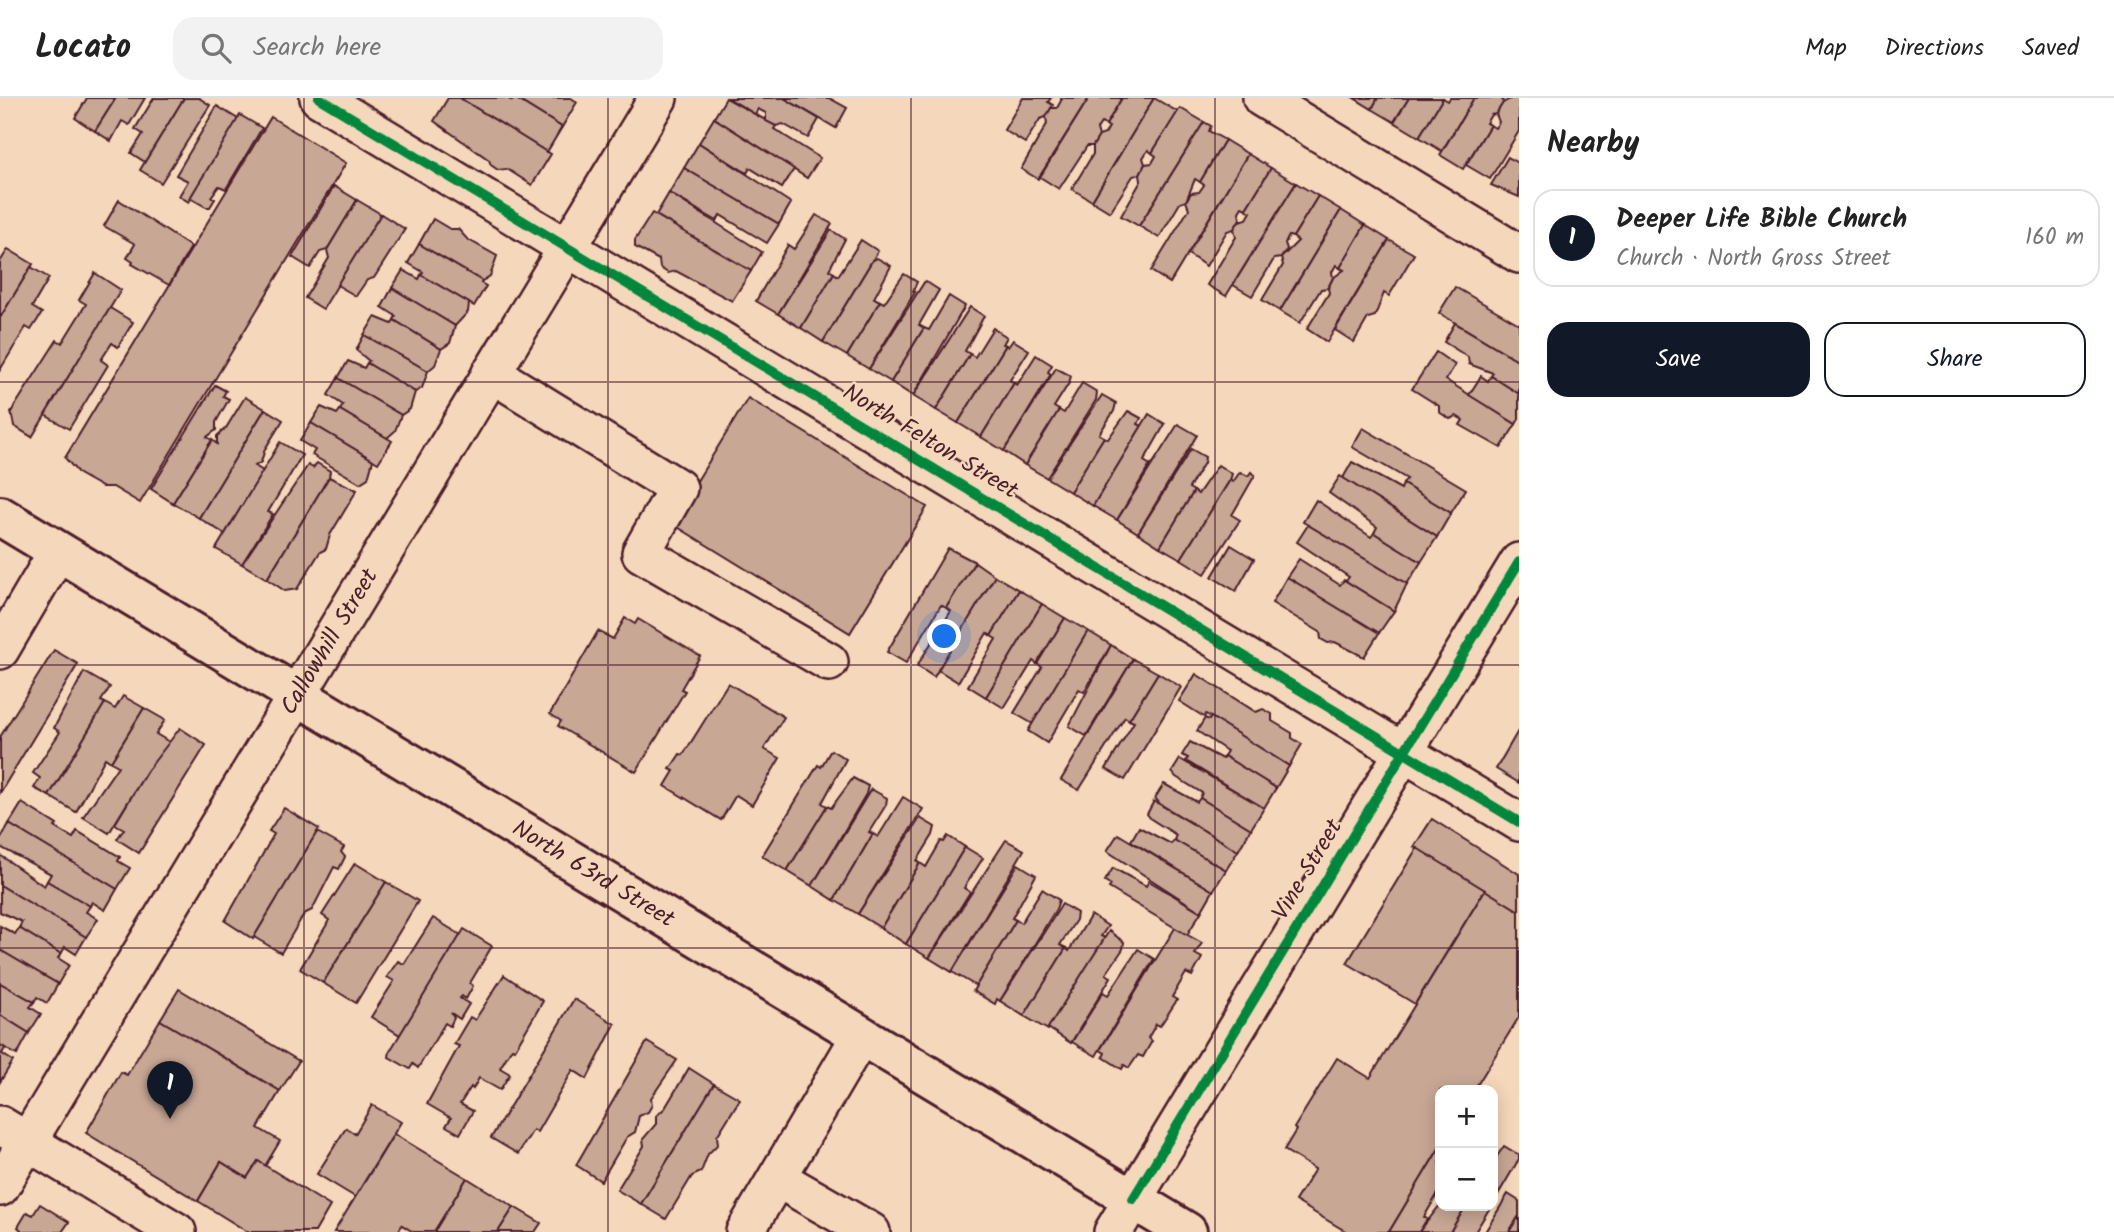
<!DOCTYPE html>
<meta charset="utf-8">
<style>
:root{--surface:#fff;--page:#f2f2f2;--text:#222;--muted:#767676;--line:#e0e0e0;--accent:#111827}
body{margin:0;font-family:Kalam,sans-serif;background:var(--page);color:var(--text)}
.controls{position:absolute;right:21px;bottom:21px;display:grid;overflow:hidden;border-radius:14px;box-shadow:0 4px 18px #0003}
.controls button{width:63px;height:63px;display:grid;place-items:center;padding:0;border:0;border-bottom:2px solid var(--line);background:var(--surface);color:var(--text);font:35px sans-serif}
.you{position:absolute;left:945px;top:539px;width:24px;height:24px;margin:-18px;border:5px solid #fff;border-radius:50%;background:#1a73e8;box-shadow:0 0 0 10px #1a73e833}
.badge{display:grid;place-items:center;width:46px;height:46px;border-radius:50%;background:var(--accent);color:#fff;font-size:23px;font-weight:700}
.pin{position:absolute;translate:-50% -58px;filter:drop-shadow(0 2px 4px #0008)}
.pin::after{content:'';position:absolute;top:37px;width:24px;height:21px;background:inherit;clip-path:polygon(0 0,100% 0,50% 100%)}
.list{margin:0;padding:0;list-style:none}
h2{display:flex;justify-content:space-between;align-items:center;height:91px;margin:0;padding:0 28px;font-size:30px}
h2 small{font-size:23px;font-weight:400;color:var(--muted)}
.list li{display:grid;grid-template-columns:46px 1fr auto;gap:21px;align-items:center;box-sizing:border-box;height:98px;margin:0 14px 14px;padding:0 14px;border:2px solid var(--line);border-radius:21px}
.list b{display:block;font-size:26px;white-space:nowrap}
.list p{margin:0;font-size:23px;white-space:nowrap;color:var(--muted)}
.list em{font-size:23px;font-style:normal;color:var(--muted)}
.actions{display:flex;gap:14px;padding:21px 28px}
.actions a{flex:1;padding:16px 0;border:2px solid var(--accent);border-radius:21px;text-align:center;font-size:24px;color:var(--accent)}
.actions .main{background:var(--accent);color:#fff}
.icon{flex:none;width:38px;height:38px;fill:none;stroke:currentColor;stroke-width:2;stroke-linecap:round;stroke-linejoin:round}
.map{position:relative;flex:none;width:1519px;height:1134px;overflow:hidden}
header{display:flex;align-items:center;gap:42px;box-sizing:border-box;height:98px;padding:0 35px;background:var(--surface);border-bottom:2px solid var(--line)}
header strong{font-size:33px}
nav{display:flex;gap:38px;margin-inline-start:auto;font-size:24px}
.search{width:490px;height:63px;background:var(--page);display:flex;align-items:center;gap:18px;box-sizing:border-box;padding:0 24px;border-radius:21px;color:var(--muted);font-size:26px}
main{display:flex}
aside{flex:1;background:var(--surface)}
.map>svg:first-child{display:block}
.building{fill:#c8a795;stroke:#4a1f2b;stroke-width:2}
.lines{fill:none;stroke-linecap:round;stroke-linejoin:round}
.minor-casing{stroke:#4a1f2b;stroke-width:42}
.major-casing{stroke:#4a1f2b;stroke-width:44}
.minor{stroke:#f5d8bb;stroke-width:37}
.major{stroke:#f5d8bb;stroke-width:38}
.cycleway-casing{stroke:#f5d8bb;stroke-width:15}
.cycleway{stroke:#00873e;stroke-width:10}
.grid{fill:none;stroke:#4a1f2b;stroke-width:2;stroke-opacity:0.55}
.labels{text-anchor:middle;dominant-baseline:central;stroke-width:5;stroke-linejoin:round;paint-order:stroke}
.street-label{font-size:24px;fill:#4a1f2b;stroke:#f5d8bb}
</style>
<header>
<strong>Locato</strong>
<div class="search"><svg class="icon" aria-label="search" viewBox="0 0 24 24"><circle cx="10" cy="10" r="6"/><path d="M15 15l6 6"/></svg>Search here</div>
<nav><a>Map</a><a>Directions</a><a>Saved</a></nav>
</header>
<main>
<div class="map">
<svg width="1519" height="1134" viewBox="0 0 1519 1134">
<rect width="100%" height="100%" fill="#f5d8bb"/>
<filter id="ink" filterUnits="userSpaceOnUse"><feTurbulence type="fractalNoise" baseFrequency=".0143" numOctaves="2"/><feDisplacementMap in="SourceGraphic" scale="14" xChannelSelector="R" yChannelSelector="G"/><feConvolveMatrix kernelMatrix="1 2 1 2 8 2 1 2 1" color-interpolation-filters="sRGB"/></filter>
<g filter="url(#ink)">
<g class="building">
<path d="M87 0H116L95 33 75 20Z"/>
<path d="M116 0H145L129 27 122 23 111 43 95 33Z"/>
<path d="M154 0H184L145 64 131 55 143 36 135 31Z"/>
<path d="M184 0H199L210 7 161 85 140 72Z"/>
<path d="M448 0H460L551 56 532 87 507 71 498 72 491 67 489 62 434 23Z"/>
<path d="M460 0H507L512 3 515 0 562 29 547 54Z"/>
<path d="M515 0H571L577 4 562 29Z"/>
<path d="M726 0 776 28 774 31 820 60 807 80 714 20Z"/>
<path d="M728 0H784L819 21 808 40 783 26 776 28 766 23V15L758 11 755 16Z"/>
<path d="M784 0H829L847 10 836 30Z"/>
<path d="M1023 0H1051L1048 4 1053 7 1046 19 1040 21 1025 45 1004 32Z"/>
<path d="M1060 0H1089L1038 81 1021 71 1047 26 1046 19 1051 10H1057L1062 1Z"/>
<path d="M1089 0H1122L1106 27 1101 25 1097 31 1099 38 1093 48H1087L1059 91 1040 79Z"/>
<path d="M1122 0H1154L1092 103 1072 91 1093 56V48L1099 38 1105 36 1109 29 1106 27Z"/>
<path d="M1154 0 1178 14 1152 55 1148 52 1143 60 1145 66 1140 76 1133 78 1110 114 1092 103Z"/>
<path d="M1354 0H1378L1372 11Z"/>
<path d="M1378 0H1409L1394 24 1372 11Z"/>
<path d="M1409 0H1443L1419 39 1394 24Z"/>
<path d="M1443 0 1448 3 1450 0H1474L1442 53 1419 39Z"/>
<path d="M1474 0H1502L1503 5 1496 16 1491 17 1486 25 1490 27 1463 71 1440 57Z"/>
<path d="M1512 0H1519V33L1490 81 1466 67 1490 27 1495 30 1499 24 1496 16 1503 5Z"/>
<path d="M217 8 238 21 189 104 179 98 188 83 176 77Z"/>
<path d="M1180 10 1204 24 1139 128 1121 118 1141 83 1140 76 1145 66 1152 65 1156 58 1152 55Z"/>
<path d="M240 17 262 30 226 91 219 88 211 99 215 101 210 109H206L190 100Z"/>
<path d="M271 19 346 65 140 405 113 389H102L79 376 65 360Z"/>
<path d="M714 20 794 71 782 90 750 70 747 75 699 45Z"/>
<path d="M1204 24 1211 28 1209 33 1225 42 1200 84 1195 81 1186 103 1180 105 1159 140 1139 128Z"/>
<path d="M1225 42 1248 56 1170 185 1151 173 1189 111 1186 103 1191 95 1199 94 1204 87 1200 84Z"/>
<path d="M699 45 791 105 779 126 684 70Z"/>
<path d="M1248 56 1271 70 1246 111 1242 109 1239 114 1240 121 1234 131 1227 133 1206 168 1188 156Z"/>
<path d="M1508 59 1519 66V99L1491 87Z"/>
<path d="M684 70 779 126 767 145 720 117 717 123 669 95Z"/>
<path d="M1271 70 1296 85 1226 198 1207 187 1236 139 1234 131 1239 123 1247 121 1251 114 1246 111Z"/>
<path d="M1296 85 1318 98 1293 139 1289 138 1285 145 1287 151 1281 160 1274 161 1252 198 1233 187Z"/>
<path d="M334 88 357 102 327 152 320 154 310 170 292 159Z"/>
<path d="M669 95 762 154 751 173 656 117Z"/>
<path d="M1318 98 1341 112 1280 213 1262 202 1283 167 1281 160 1298 143 1293 139Z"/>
<path d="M119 102 191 149 169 187 132 166 133 164 127 160 135 146 104 128Z"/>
<path d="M357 102 381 116 323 211 305 200 329 160 327 152Z"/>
<path d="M1341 112 1365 127 1340 170 1336 167 1332 174 1333 180 1328 190 1321 191 1300 225 1280 213Z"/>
<path d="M652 115 751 173 732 203 676 173 668 175 660 170 659 162 635 149V142Z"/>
<path d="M381 116 405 131 374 180 367 182 356 198 337 187Z"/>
<path d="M816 117 832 126 778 216 756 203 788 147 794 151Z"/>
<path d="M433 121 450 131H458L467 141 497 158 490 178 482 183 419 146Z"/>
<path d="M1365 127 1389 142 1327 244 1307 231 1329 195 1328 190 1333 180 1344 172 1340 170Z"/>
<path d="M831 132 845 141 829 172 834 175 801 230 778 216Z"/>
<path d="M861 142 878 153 823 244 801 230 834 175 838 178Z"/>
<path d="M1389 142 1414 156 1389 198 1384 195 1375 218 1368 220 1354 244 1335 232Z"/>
<path d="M419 146 482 183 481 185 486 188 474 208 421 177 423 174 408 165Z"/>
<path d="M8 151 33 166 0 220V164Z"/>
<path d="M877 160 891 168 874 200 880 203 847 258 823 244 872 163Z"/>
<path d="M31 169 49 180 32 209 42 215 31 232 26 229 0 272V220Z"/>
<path d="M403 172 419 181 421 177 469 205 468 214 455 228 392 190Z"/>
<path d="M95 175 121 192 32 339 14 328 11 314 57 242 62 245 86 206 79 202Z"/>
<path d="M904 176 917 184 913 193 915 194 869 271 847 258 880 203 884 205Z"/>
<path d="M925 183 939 192 919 227 924 230 891 284 869 271Z"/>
<path d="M1455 189 1519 226V263L1439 215Z"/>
<path d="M392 190 455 228 450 245 441 251 394 222 396 218 382 209Z"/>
<path d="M949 198 965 208 913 298 891 284 924 230 929 232Z"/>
<path d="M970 209 984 218 965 253 970 256 936 312 913 298Z"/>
<path d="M110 210 133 224 118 249 112 245 101 262 108 267 69 331 45 317Z"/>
<path d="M375 219 392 226 394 222 441 251 435 267 428 273 364 237Z"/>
<path d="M1455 225 1519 263V296L1491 278 1493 275 1469 266 1468 259 1444 244Z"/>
<path d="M993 230 1007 239 1003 246 1006 247 958 325 936 312 970 256 975 259Z"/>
<path d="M364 237 428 273 422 290 415 294 367 265 369 263 356 252Z"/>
<path d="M1013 242 1029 252 1010 282 1014 285 981 339 958 325 1006 247 1008 249Z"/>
<path d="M1436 254 1455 267 1446 282 1516 326 1501 350 1460 327 1463 322 1456 318 1450 321 1439 314V308L1412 291Z"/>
<path d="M1036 257 1052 267 1048 274 1051 276 1004 353 981 339 1014 285 1017 287Z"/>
<path d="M348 263 364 270 367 265 415 294 410 311 401 317 338 280Z"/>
<path d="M1056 270 1071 278 1069 285 1054 309 1059 312 1025 367 1004 353Z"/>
<path d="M1481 278 1488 283 1491 278 1519 296V321L1516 326 1469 297Z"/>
<path d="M338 280 401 317 395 333 387 340 340 312 343 307 328 297Z"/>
<path d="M1082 285 1097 294 1096 302 1047 380 1025 367 1059 312 1064 315Z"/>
<path d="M215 287 226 293 223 298 229 301 216 324V332L207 339 212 342 173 405 151 391Z"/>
<path d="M1102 297 1116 305 1114 313 1099 336 1104 339 1070 394 1047 380Z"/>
<path d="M245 299 265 311 199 420 173 405 212 342 217 346V338L226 330Z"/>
<path d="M748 300 927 409 850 535 671 425Z"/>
<path d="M321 309 337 316 340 312 392 343 378 365 311 325Z"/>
<path d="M265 311 283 322 265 351 261 364 255 368 263 373 225 436 199 420Z"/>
<path d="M1128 313 1141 320 1138 326 1142 328 1093 408 1070 394 1104 339 1108 341Z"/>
<path d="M1149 316 1165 326 1144 363 1150 367 1117 422 1093 408Z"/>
<path d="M311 325 373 362 368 380 360 385 312 357 315 352 300 343Z"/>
<path d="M1178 326 1197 337 1138 435 1117 422Z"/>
<path d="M1363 330 1466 391 1451 415 1403 386 1407 381 1352 349Z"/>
<path d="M280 344 302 357 268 414 273 416 242 466 216 451Z"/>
<path d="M1191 351 1205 359 1204 365 1189 390 1194 393 1160 449 1138 435Z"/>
<path d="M1352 364 1401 391 1403 386 1451 415 1437 439 1343 380Z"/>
<path d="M317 365 330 373 329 379 267 481 242 466 308 367 313 370Z"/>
<path d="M1218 367 1232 376 1230 382 1181 461 1160 449 1194 393 1198 396Z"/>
<path d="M1240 374 1248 378 1251 374 1255 377 1232 417 1240 422 1205 476 1181 461 1230 382 1233 384Z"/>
<path d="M1340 378 1437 439 1421 464 1374 435 1377 429 1329 395Z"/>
<path d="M329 379 357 392 330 437 326 451 320 454 297 491 285 493 267 481Z"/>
<path d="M1316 402 1371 439 1374 435 1421 464 1407 486 1303 424Z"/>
<path d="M1308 427 1407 486 1394 513 1346 483 1349 479 1297 444Z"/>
<path d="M1231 447 1254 461 1236 493 1212 479Z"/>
<path d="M948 450 975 464 946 510 941 507 906 565 887 554Z"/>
<path d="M1299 461 1340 487 1344 482 1394 513 1379 535 1287 479Z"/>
<path d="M975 464 995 478 934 579 917 568 951 513 946 510Z"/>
<path d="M995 478 1019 492 991 538 987 535 958 584 938 572Z"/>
<path d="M1287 479 1379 535 1364 559 1335 544 1328 545 1321 541 1320 534 1272 505Z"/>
<path d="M1019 492 1042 506 986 599 968 588 996 541 991 538Z"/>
<path d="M1042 506 1065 520 1037 566 1033 563 1004 610 986 599Z"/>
<path d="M625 520 635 526 638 521 700 558 681 591 685 593 636 674 558 628 561 623 550 616 598 533 613 541Z"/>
<path d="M1065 520 1088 533 1033 626 1014 615 1042 569 1037 566Z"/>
<path d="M1088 533 1111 547 1084 594 1079 591 1047 645 1028 633Z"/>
<path d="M1111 547 1133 561 1086 638 1069 628Z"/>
<path d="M54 552 78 566 0 695V639Z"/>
<path d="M1133 561 1158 575 1129 622 1125 619 1079 692 1061 682Z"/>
<path d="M84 574 110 589 101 603 105 605 49 698 34 690 40 680 33 675 60 634 54 630Z"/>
<path d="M1158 575 1181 589 1125 682 1106 671 1134 624 1129 622Z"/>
<path d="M1196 576 1256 614 1263 611 1272 616V623L1292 635V640L1302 646 1289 668 1206 616 1204 619 1179 603Z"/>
<path d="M728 585 784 619 764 651 780 660 752 707 736 697 721 722 665 688 674 673 670 671 680 656 683 657Z"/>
<path d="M123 598 144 610 111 664 105 660 76 714 49 698 105 605 115 611Z"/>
<path d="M144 610 165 622 156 636 171 645 147 673 109 735 83 719 118 668 111 664Z"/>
<path d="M1211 619 1289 668 1276 690 1224 658 1227 653 1197 633 1205 620 1209 622Z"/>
<path d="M180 630 206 647 139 755 117 741 124 731 115 726 147 673Z"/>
<path d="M1518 633H1519V685L1496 671Z"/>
<path d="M1190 644 1222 661 1224 658 1276 690 1264 710 1186 663 1188 660 1182 657Z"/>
<path d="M831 652 846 661 822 705 827 708 787 773 762 758 818 667 821 669Z"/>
<path d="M1180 661 1264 710 1251 731 1200 700 1202 695 1176 679 1172 674Z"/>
<path d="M853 680 868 688 866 696 812 788 787 773 827 708 831 710Z"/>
<path d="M1164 686 1197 704 1200 700 1251 731 1238 753 1160 706 1155 700Z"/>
<path d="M871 691 887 700 886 707 869 734 873 736 834 802 812 788Z"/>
<path d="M903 699 923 711 858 816 834 802 873 736 878 739Z"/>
<path d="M1154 703 1238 753 1226 772 1174 742 1176 737 1151 721 1147 716Z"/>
<path d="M22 705 57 727 55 729 73 740 77 733 120 759 118 763 130 770 117 791 9 726Z"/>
<path d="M284 710 319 731 253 841 225 823 274 736 269 733Z"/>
<path d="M920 720 935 729 933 737 917 763 920 765 881 830 858 816Z"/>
<path d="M1432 721 1519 776V813L1414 749Z"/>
<path d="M9 726 117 791 105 812 92 804 90 808 47 783 51 776 0 749V742Z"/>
<path d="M1139 729 1171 746 1174 742 1226 772 1213 793 1131 743Z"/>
<path d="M317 734 344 749 341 754 345 759 339 771 334 769 312 812 304 816 281 855 254 839Z"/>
<path d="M1118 736 1213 793 1201 814 1107 753Z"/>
<path d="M948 738 965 749 906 846 881 830 920 765 926 769 941 743 944 744Z"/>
<path d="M1006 742 1024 752 952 874 929 860Z"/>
<path d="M965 749 983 760 964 790 970 794 929 860 906 846Z"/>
<path d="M1417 750 1485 792 1415 906 1347 865Z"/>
<path d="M0 757 44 788 47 783 90 808 86 814 98 821 86 839 0 787Z"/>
<path d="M355 765 386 784 323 885 300 871 326 828 329 822 322 817Z"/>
<path d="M1018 766 1036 777 1012 820 1016 822 976 888 952 874Z"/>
<path d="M1113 770 1146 788 1149 783 1201 814 1187 837 1109 790 1111 787 1105 783Z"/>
<path d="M386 784 418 803 356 905 323 885Z"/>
<path d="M0 787 86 839 76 856 65 849 61 856 19 830 22 824 0 814Z"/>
<path d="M1042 791 1059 802 1056 811 1000 903 997 901 995 906 973 893 1016 822 1021 825Z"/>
<path d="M1485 792 1519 813V919L1474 992H1440V1049L1389 1134H1347L1295 1103 1315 1071 1284 1052 1296 1032 1294 1030 1337 960 1370 980Z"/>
<path d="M1062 806 1077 815 1076 822 1060 847 1066 850 1024 918 1000 903Z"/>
<path d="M1091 817 1108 828 1101 838 1105 840 1048 932 1024 918 1066 850 1069 853Z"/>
<path d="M433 820 461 837 400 937 371 919 394 883 387 879 398 863 404 866Z"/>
<path d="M0 828 15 836 19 830 61 856 58 860 69 867 58 886 0 852Z"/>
<path d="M1175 830 1202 845 1195 856 1202 860 1192 878 1186 875 1172 899 1177 902 1160 928 1156 926 1148 940 1152 943 1143 959 1138 957 1129 970 1124 967 1122 971 1103 959 1105 955 1100 952Z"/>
<path d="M464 831 492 848 470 885 473 888 466 901 462 898 460 900 469 906 460 921 451 915 454 920 450 928 445 925 418 970 413 966 410 971 389 959 390 953Z"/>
<path d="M1109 833 1124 844 1123 851 1106 876 1111 879 1071 945 1048 930Z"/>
<path d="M1138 851 1154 861 1096 958 1072 944 1103 894 1108 897Z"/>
<path d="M0 852 58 886 47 905 37 899 34 904 0 885Z"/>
<path d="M504 877 543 903 515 951 512 950 500 970 510 976 500 992 479 980 473 991 471 989 460 1006 473 1013 460 1036 446 1028 451 1020 427 1006 459 948 454 946 470 919 475 922Z"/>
<path d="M0 885 34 904 30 909 41 916 29 935 0 917Z"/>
<path d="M179 891 299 963 280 993 160 922Z"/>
<path d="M574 901 615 926 587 981 573 972 537 1034 533 1032 518 1056 491 1040Z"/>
<path d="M0 917 29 935 17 957 0 947Z"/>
<path d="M160 922 280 993 258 1030 280 1043 265 1068 258 1063 247 1080 221 1064 198 1103 86 1035 121 974 127 977Z"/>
<path d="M647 944 677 962 651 1000 652 1007 648 1014 639 1018 635 1034 627 1039 601 1083 576 1067Z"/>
<path d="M0 947 5 950 2 956 13 963 0 984Z"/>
<path d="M689 970 714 986 641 1106 617 1092 644 1048 643 1041 656 1026V1018L665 1010Z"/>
<path d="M714 986 740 1001 717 1038 718 1046 708 1056 701 1074 692 1078 666 1121 641 1106Z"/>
<path d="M372 1007 401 1024 355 1099 317 1076 346 1030 355 1036Z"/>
<path d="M394 1036 467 1080 434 1134H413L402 1127 398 1134H334Z"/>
<path d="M1504 1048 1519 1057V1061L1493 1105V1064Z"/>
<path d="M1440 1049V1092L1424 1119 1427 1121 1419 1134H1389Z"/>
<path d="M258 1063 330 1108 315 1134H248L198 1103 221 1064 247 1080Z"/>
<path d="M467 1080 514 1109 498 1134H434Z"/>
<path d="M1508 1096 1519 1103V1118L1509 1134H1485Z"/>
<path d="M40 1106 69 1124 62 1134H23L18 1129 27 1114 33 1117Z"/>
<path d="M1440 1107 1466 1108 1450 1134H1419Z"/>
<path d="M1466 1108H1491L1475 1134H1450Z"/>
<path d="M514 1109 541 1125 535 1134H498Z"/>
<path d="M1519 1118V1134H1509Z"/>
</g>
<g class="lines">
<defs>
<g id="minor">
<path d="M319 0 1519 724"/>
<path d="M1262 0 1519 156"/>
<path d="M491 275 678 390 641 455 829 564"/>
<path d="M0 552 58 453"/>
<path d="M0 1027 177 1134"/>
<path d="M777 1080 871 1134"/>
<path id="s1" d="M0 1089 658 0"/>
<path d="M745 1134 861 937"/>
<path d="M1113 1134 1519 464"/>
</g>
<g id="major">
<path id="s2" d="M0 418 1187 1134"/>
</g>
</defs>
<use href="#minor" class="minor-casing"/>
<use href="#major" class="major-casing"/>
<use href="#minor" class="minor"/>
<use href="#major" class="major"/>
<defs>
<g id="cycleway">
<path d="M319 0 1519 724"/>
<path d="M1133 1101 1519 464"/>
</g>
</defs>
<use href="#cycleway" class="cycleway-casing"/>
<use href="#cycleway" class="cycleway"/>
</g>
</g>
<path class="grid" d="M304 0V1134M608 0V1134M911 0V1134M1215 0V1134M0 284H1519M0 567H1519M0 850H1519"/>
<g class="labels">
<g class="street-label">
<text transform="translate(930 344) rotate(31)">North Felton Street</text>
<text stroke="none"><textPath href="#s1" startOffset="637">Callowhill Street</textPath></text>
<text transform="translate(1308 772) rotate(-59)">Vine Street</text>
<text stroke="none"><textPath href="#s2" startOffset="693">North 63rd Street</textPath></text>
</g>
</g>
</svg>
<div class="controls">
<button>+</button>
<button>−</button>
</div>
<div class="you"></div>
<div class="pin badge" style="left:170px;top:1021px">1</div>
</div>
<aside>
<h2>Nearby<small></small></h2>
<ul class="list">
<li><span class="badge">1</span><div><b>Deeper Life Bible Church</b><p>Church · North Gross Street</p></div><em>160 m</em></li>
</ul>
<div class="actions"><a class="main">Save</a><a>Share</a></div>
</aside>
</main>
